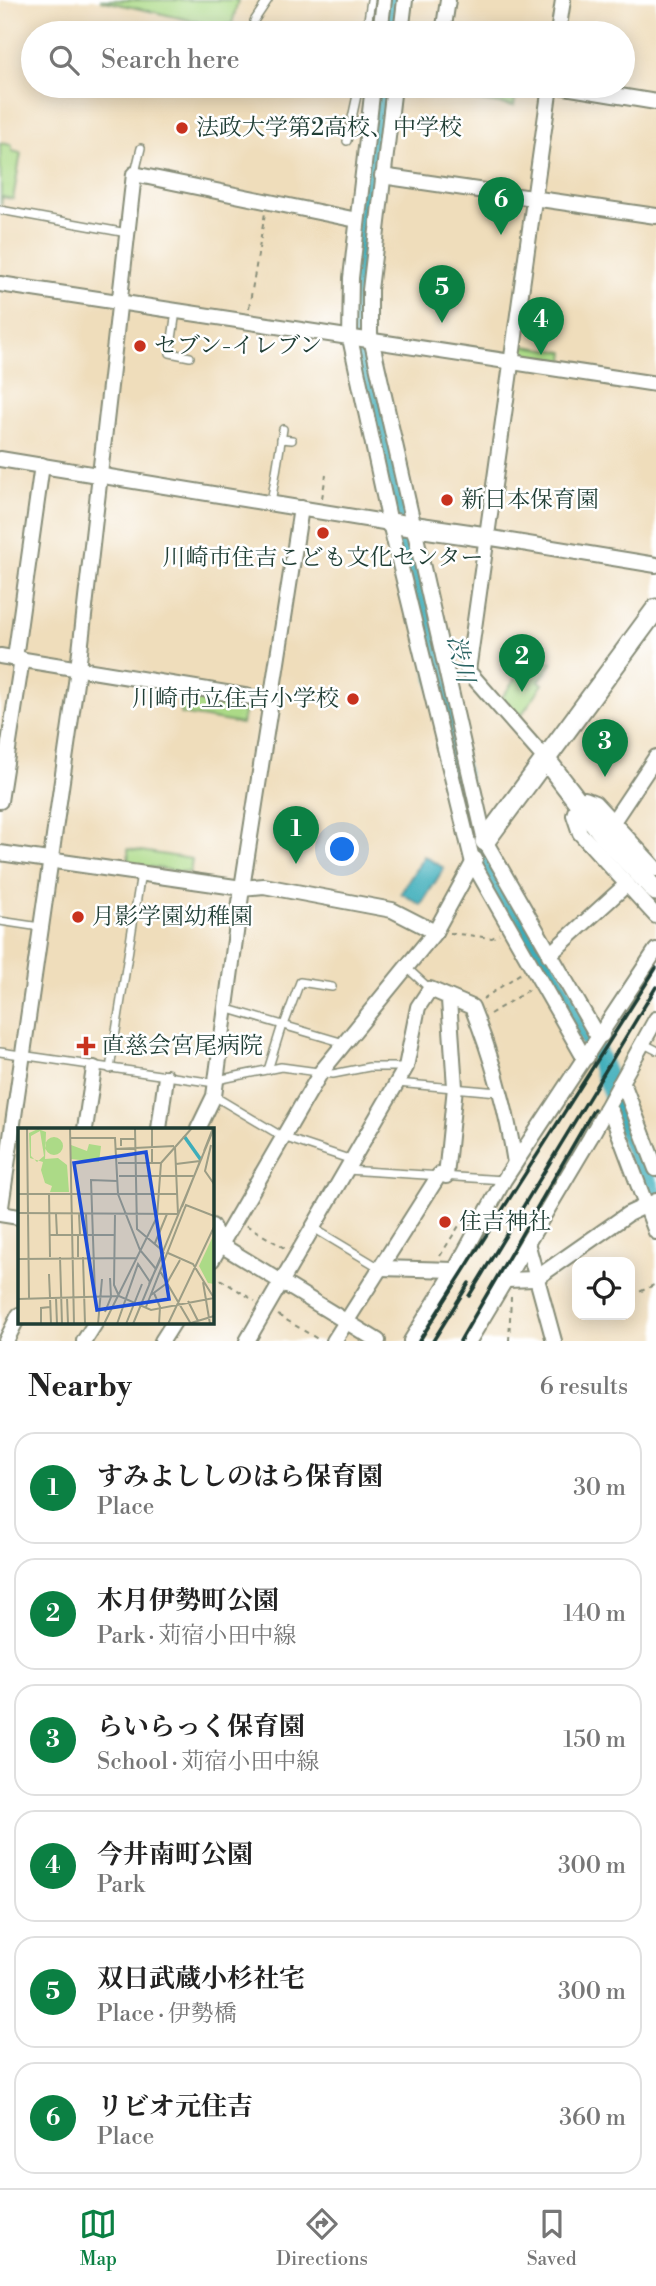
<!DOCTYPE html>
<meta charset="utf-8">
<style>
:root{--surface:#fff;--page:#f2f2f2;--text:#222;--muted:#767676;--line:#e0e0e0;--accent:#0b8043}
body{margin:0;font-family:"Libre Bodoni","Noto Serif JP",serif;background:var(--page);color:var(--text)}
.controls{position:absolute;right:21px;bottom:21px;display:grid;overflow:hidden;border-radius:14px;box-shadow:0 4px 18px #0003}
.controls button{width:63px;height:63px;display:grid;place-items:center;padding:0;border:0;border-bottom:2px solid var(--line);background:var(--surface);color:var(--text);font:35px sans-serif}
.you{position:absolute;left:343px;top:850px;width:24px;height:24px;margin:-18px;border:5px solid #fff;border-radius:50%;background:#1a73e8;box-shadow:0 0 0 10px #1a73e833}
.badge{display:grid;place-items:center;width:46px;height:46px;border-radius:50%;background:var(--accent);color:#fff;font-size:23px;font-weight:700}
.pin{position:absolute;translate:-50% -58px;filter:drop-shadow(0 2px 4px #0008)}
.pin::after{content:'';position:absolute;top:37px;width:24px;height:21px;background:inherit;clip-path:polygon(0 0,100% 0,50% 100%)}
.list{margin:0;padding:0;list-style:none}
h2{display:flex;justify-content:space-between;align-items:center;height:91px;margin:0;padding:0 28px;font-size:30px}
h2 small{font-size:23px;font-weight:400;color:var(--muted)}
.list li{display:grid;grid-template-columns:46px 1fr auto;gap:21px;align-items:center;box-sizing:border-box;height:112px;margin:0 14px 14px;padding:0 14px;border:2px solid var(--line);border-radius:21px}
.list b{display:block;font-size:26px;white-space:nowrap}
.list p{margin:0;font-size:23px;white-space:nowrap;color:var(--muted)}
.list em{font-size:23px;font-style:normal;color:var(--muted)}
.icon{flex:none;width:38px;height:38px;fill:none;stroke:currentColor;stroke-width:2;stroke-linecap:round;stroke-linejoin:round}
.map{position:relative;flex:none;width:656px;height:1341px;overflow:hidden}
.search{position:absolute;background:var(--surface);box-shadow:0 4px 18px #0003;left:21px;right:21px;top:21px;height:77px;display:flex;align-items:center;gap:18px;box-sizing:border-box;padding:0 24px;border-radius:38px;color:var(--muted);font-size:26px}
.sheet{height:847px;background:var(--surface)}
nav{display:flex;justify-content:space-around;align-items:center;box-sizing:border-box;height:98px;border-top:2px solid var(--line);background:var(--surface);font-size:19px;color:var(--muted)}
nav a{display:grid;justify-items:center;gap:4px}
nav .on{color:var(--accent)}
.map>svg:first-child{display:block}
.green{fill:#acda87;stroke:#668c5e;stroke-width:2}
.water{fill:#3dadba;stroke:#2e7577;stroke-width:2}
.lines{fill:none;stroke-linecap:round;stroke-linejoin:round}
.river{stroke:#3dadba;stroke-width:21}
.lane-casing{stroke:#878d78;stroke-width:10}
.street-casing{stroke:#878d78;stroke-width:18}
.secondary-casing{stroke:#878d78;stroke-width:23}
.path{stroke:#878d78;stroke-width:2;stroke-dasharray:5 5;stroke-linecap:butt}
.lane{stroke:#fff;stroke-width:7}
.street{stroke:#fff;stroke-width:14}
.secondary{stroke:#fff;stroke-width:19}
.rail{stroke:#1f3d34;stroke-width:3.5}
.poi-dot{fill:#c8321e;stroke:#fff;stroke-width:2.5}
.labels{text-anchor:middle;dominant-baseline:central;stroke-width:5;stroke-linejoin:round;paint-order:stroke}
.poi-label{font-size:23px;fill:#1f3d34;stroke:#fff;text-anchor:start}
.water-label{font-size:24px;font-style:italic;fill:#2a6463;stroke:#fff}
.inset-river{fill:none;stroke:#3dadba;stroke-width:3.5}
.inset-road{fill:none;stroke:#9c9d85;stroke-width:2}
.view{fill:#1d4ed8;fill-opacity:0.15;stroke:#1d4ed8;stroke-width:3.5}
.inset-edge{fill:none;stroke:#1f3d34;stroke-width:3.5}
</style>
<div class="map">
<svg width="656" height="1341" viewBox="0 0 656 1341">
<rect width="100%" height="100%" fill="#fff"/>
<filter id="ink" filterUnits="userSpaceOnUse"><feTurbulence type="fractalNoise" baseFrequency=".0143" numOctaves="2"/><feDisplacementMap in="SourceGraphic" scale="14" xChannelSelector="R" yChannelSelector="G"/><feConvolveMatrix kernelMatrix="1 2 1 2 8 2 1 2 1" color-interpolation-filters="sRGB"/></filter>
<filter id="wash" filterUnits="userSpaceOnUse"><feTurbulence type="fractalNoise" baseFrequency=".00686" numOctaves="4" result="noise"/><feDisplacementMap in="SourceGraphic" scale="28" xChannelSelector="R" yChannelSelector="G"/><feGaussianBlur stdDeviation="1.57" result="paint"/><feColorMatrix in="noise" values="0 0 0 0 0 0 0 0 0 0 0 0 0 0 0 0 0 1.4 0 .05"/><feComposite in="paint" operator="in"/></filter>
<g filter="url(#wash)">
<rect width="100%" height="100%" fill="#efddbb"/>
<g class="green">
<path d="M100 0H238L232 24 216 26Z"/>
<path d="M455 86H517L514 106 453 97Z"/>
<path d="M0 143 12 145V151L21 153 13 199 2 197 1 206Z"/>
<path d="M519 345 565 352 563 366 517 359Z"/>
<path d="M535 652 552 663 539 681 543 684 520 717 500 700Z"/>
<path d="M185 692 246 702 242 724 181 714V696Z"/>
<path d="M128 849 192 859 190 873 129 864Z"/>
</g>
<path class="water" d="M424 856 444 868 421 905 401 893Z"/>
<g class="lines">
<g class="river">
<path d="M389 33 393 0"/>
<path d="M383 86 359 280 361 338 476 849 597 1053 656 1204"/>
</g>
</g>
</g>
<g filter="url(#ink)">
<g class="lines">
<defs>
<g id="lane">
<path d="M254 21 268 0"/>
<path d="M366 33 371 0"/>
<path d="M347 141 359 86"/>
<path d="M135 173 141 148"/>
<path d="M0 210 127 233"/>
<path d="M176 311 170 353 190 357"/>
<path d="M281 439 292 440"/>
<path d="M271 503 283 429"/>
<path d="M0 921 40 927"/>
<path d="M406 967 430 989"/>
<path d="M225 1008 344 1043"/>
<path d="M284 1025 300 982 332 987"/>
<path d="M642 1043 656 1050"/>
<path d="M0 1052 215 1083"/>
<path d="M110 1069 141 873"/>
<path d="M268 1070 282 1025"/>
<path d="M217 1080 281 1067 333 1074 369 1067H405"/>
<path d="M397 1083 498 1092"/>
<path d="M214 1096 283 1137 352 1160"/>
<path d="M347 1170 504 1180"/>
<path d="M315 1229 380 1268"/>
</g>
<g id="street">
<path d="M380 33 384 0"/>
<path d="M401 33 405 0"/>
<path d="M443 33 448 0"/>
<path d="M558 33 563 0"/>
<path d="M373 86 351 278 350 338 390 523 473 863 582 1054 587 1057"/>
<path d="M394 86 370 290V334L485 841 595 1032 602 1035"/>
<path d="M559 86 656 102"/>
<path d="M382 176 656 216"/>
<path d="M0 284 656 384"/>
<path d="M0 459 390 523"/>
<path d="M486 537 656 565"/>
<path d="M0 656 270 700"/>
<path d="M15 658 42 465"/>
<path d="M546 760 468 671 550 86"/>
<path d="M0 801 22 659"/>
<path d="M612 823 656 757"/>
<path d="M0 853 242 888 264 886 392 910 435 932"/>
<path d="M656 869 595 803 585 799 578 803 574 815 580 833 656 916"/>
<path d="M549 955 627 884"/>
<path d="M619 1085 625 1088 656 1169"/>
<path d="M606 1109 611 1112 656 1232"/>
<path d="M85 1129 94 1068"/>
<path d="M159 1129 166 1077"/>
<path d="M198 1129 214 1096 242 888 301 508"/>
<path d="M446 1176 455 1087 449 1000"/>
<path d="M0 1214 78 669 134 174 357 220"/>
<path d="M0 1214 19 1217"/>
<path d="M212 1226 221 1245"/>
<path d="M213 1244 221 1245 378 1341"/>
<path d="M528 1246 554 1341"/>
<path d="M212 1260 321 1072 435 932 475 859"/>
<path d="M380 1268 455 1270"/>
<path d="M507 1280 535 1279 628 1214 656 1201"/>
<path d="M6 1341 19 1315"/>
<path d="M84 1341 96 1322"/>
<path d="M162 1341 174 1322"/>
<path d="M247 1341 406 1067 418 1007 430 989 472 1007C492 1057 507 1110 515 1163"/>
<path d="M334 1341 439 1175"/>
<path d="M411 1341 455 1270 504 1180 656 950"/>
<path d="M469 1341 590 1138 656 1019"/>
</g>
<g id="secondary">
<path d="M390 523 486 537"/>
<path d="M546 760 605 837 656 891"/>
<path d="M485 841 656 609"/>
</g>
</defs>
<use href="#lane" class="lane-casing"/>
<use href="#street" class="street-casing"/>
<use href="#secondary" class="secondary-casing"/>
<g class="path">
<path d="M249 308 265 213"/>
<path d="M322 498 326 475"/>
<path d="M450 933 492 938 499 934"/>
<path d="M483 999 521 973"/>
<path d="M490 1014 530 989"/>
<path d="M246 1225 286 1249"/>
<path d="M440 1256 462 1221"/>
<path d="M212 1274 255 1301"/>
<path d="M631 1296 656 1284"/>
<path d="M278 1315 321 1341"/>
<path d="M509 1341 511 1297"/>
</g>
<use href="#lane" class="lane"/>
<use href="#street" class="street"/>
<use href="#secondary" class="secondary"/>
<g class="rail">
<path d="M469 1296 656 987"/>
<path d="M419 1341 656 968"/>
<path d="M433 1341 469 1283"/>
<path d="M460 1341 594 1109"/>
</g>
</g>
</g>
<g class="poi-dot">
<circle cx="182" cy="128" r="7"/>
<circle cx="140" cy="346" r="7"/>
<circle cx="447" cy="500" r="7"/>
<circle cx="323" cy="533" r="7"/>
<circle cx="353" cy="699" r="7"/>
<circle cx="78" cy="917" r="7"/>
<path d="M82.5 1035.5h7v7h7v7h-7v7h-7v-7h-7v-7h7z"/>
<circle cx="445" cy="1222" r="7"/>
</g>
<g class="labels">
<g class="poi-label">
<text x="196" y="128">法政大学第2高校、中学校</text>
<text x="154" y="346">セブン-イレブン</text>
<text x="461" y="500">新日本保育園</text>
<text x="323" y="558" text-anchor="middle">川崎市住吉こども文化センター</text>
<text x="339" y="699" text-anchor="end">川崎市立住吉小学校</text>
<text x="92" y="917">月影学園幼稚園</text>
<text x="102" y="1046">直慈会宮尾病院</text>
<text x="459" y="1222">住吉神社</text>
</g>
<g class="water-label">
<text transform="translate(460 659) rotate(77)">渋川</text>
</g>
</g>
<g transform="translate(18 1128)">
<rect width="196" height="196" fill="#efddbb"/>
<path d="M20 1 28 4 27 31 40 30 49 37 51 64H32L34 58 27 55 23 42 25 34 12 30 11 5ZM22 3 26 28 19 34 13 28V8ZM27 18a9 9 0 1 1 18 0a9 9 0 1 1-18 0ZM71 16 83 18 81 34 53 31V17L69 23ZM196 106V156L190 155 181 138Z" fill="#acda87" fill-rule="evenodd"/>
<path class="inset-river" d="M166 8 183 32"/>
<path class="inset-road" d="M9 0 11 170M52 0 56 196M117 0 119 101 145 123M134 0V35M52 10H97L100 66 122 122 138 141M193 17 187 43 196 56M103 18V11H117M157 19 160 86M97 21 156 18M186 23 195 0M100 35H143M158 36 182 33M101 48H176M0 66H159M31 66 32 129M164 79 182 33M0 85 161 86M38 86 39 107M61 86 62 107M68 86 69 107M97 86 96 157 101 168M32 107H97M69 107 70 129M137 115 149 86M150 125 175 136 196 170M42 129 44 196M60 129V107M65 129 67 196M0 131 119 130M142 143 173 196M31 146 32 170M185 154 192 196M131 156 146 124M136 165 142 179 141 196M133 167 149 155 162 132M77 168 73 52 99 53M49 169 50 196M32 170 33 196M38 170 39 196M0 171 101 168 133 182 196 170M170 173 180 193M128 179 168 77 196 88M87 184 93 169 92 150M173 195 196 188M23 196V180L32 179M80 196 84 151M86 196 139 89 143 35 174 0M99 196 120 136 132 154M108 196 124 156M115 196 196 0M150 196 196 99"/>
<path class="view" d="M128 24 151 171 79 182 56 35Z"/>
<rect width="196" height="196" class="inset-edge"/>
</g>
</svg>
<div class="controls">
<button><svg class="icon" aria-label="locate" viewBox="0 0 24 24"><circle cx="12" cy="12" r="6"/><path d="M12 2v4M12 18v4M2 12h4M18 12h4"/></svg></button>
</div>
<div class="you"></div>
<div class="pin badge" style="left:296px;top:864px">1</div>
<div class="pin badge" style="left:522px;top:692px">2</div>
<div class="pin badge" style="left:605px;top:777px">3</div>
<div class="pin badge" style="left:541px;top:355px">4</div>
<div class="pin badge" style="left:442px;top:323px">5</div>
<div class="pin badge" style="left:501px;top:235px">6</div>
<div class="search"><svg class="icon" aria-label="search" viewBox="0 0 24 24"><circle cx="10" cy="10" r="6"/><path d="M15 15l6 6"/></svg>Search here</div>
</div>
<section class="sheet">
<h2>Nearby<small>6 results</small></h2>
<ul class="list">
<li><span class="badge">1</span><div><b>すみよししのはら保育園</b><p>Place</p></div><em>30 m</em></li>
<li><span class="badge">2</span><div><b>木月伊勢町公園</b><p>Park · 苅宿小田中線</p></div><em>140 m</em></li>
<li><span class="badge">3</span><div><b>らいらっく保育園</b><p>School · 苅宿小田中線</p></div><em>150 m</em></li>
<li><span class="badge">4</span><div><b>今井南町公園</b><p>Park</p></div><em>300 m</em></li>
<li><span class="badge">5</span><div><b>双日武蔵小杉社宅</b><p>Place · 伊勢橋</p></div><em>300 m</em></li>
<li><span class="badge">6</span><div><b>リビオ元住吉</b><p>Place</p></div><em>360 m</em></li>
</ul>
</section>
<nav>
<a class="on"><svg class="icon" aria-label="map" viewBox="0 0 24 24"><path d="M3 6l6-2 6 2 6-2v14l-6 2-6-2-6 2zM9 4v14M15 6v14"/></svg>Map</a>
<a><svg class="icon" aria-label="directions" viewBox="0 0 24 24"><path d="M12 3l9 9-9 9-9-9zM9 14v-3h6M13 9l2 2-2 2"/></svg>Directions</a>
<a><svg class="icon" aria-label="saved" viewBox="0 0 24 24"><path d="M7 4h10v16l-5-4-5 4z"/></svg>Saved</a>
</nav>
